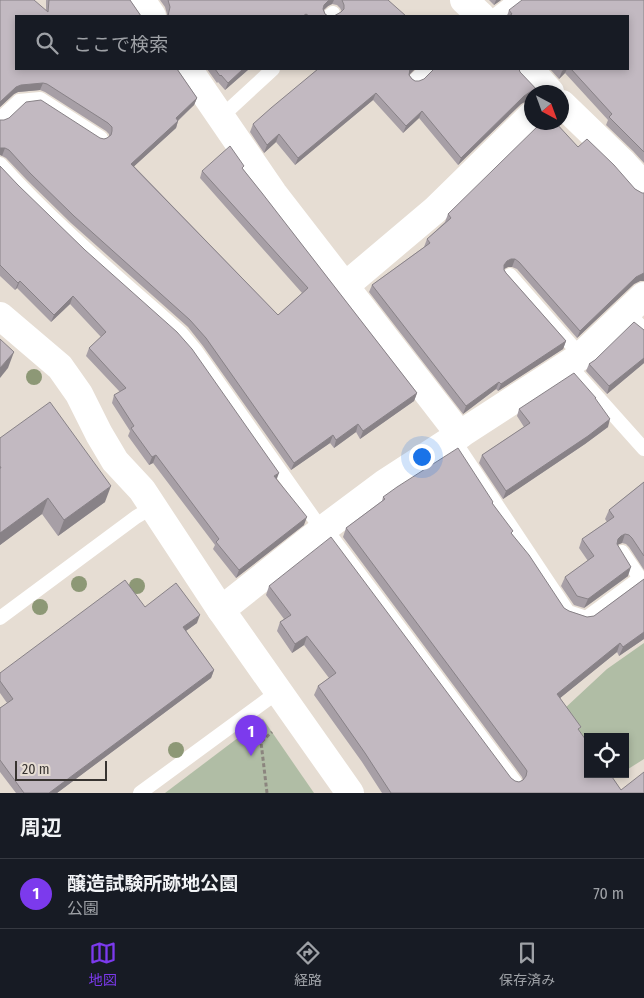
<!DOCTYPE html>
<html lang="ja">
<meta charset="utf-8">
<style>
:root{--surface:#171b24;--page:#242831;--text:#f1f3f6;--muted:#9ea1a6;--line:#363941;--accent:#7c3aed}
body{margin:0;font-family:"Fira Sans Condensed","Noto Sans JP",sans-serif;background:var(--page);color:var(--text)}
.controls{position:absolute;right:15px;bottom:15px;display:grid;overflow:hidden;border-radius:0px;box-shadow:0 2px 8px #0003}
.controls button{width:45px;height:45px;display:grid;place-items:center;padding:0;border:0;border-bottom:1px solid var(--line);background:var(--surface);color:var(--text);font:25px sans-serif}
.compass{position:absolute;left:524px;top:85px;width:45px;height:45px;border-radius:50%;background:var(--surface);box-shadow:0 2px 8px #0003;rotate:139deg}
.scale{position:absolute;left:15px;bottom:12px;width:92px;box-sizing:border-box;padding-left:5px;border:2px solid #383431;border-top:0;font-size:14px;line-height:18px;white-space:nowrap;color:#383431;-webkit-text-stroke:4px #e6ddd3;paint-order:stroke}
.you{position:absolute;left:421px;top:456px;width:18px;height:18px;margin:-12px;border:4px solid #fff;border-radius:50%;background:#1a73e8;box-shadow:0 0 0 8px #1a73e833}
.badge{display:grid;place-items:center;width:32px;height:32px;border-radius:50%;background:var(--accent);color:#fff;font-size:16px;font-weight:700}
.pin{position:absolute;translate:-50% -41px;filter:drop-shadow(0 1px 2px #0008)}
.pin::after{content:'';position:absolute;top:26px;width:18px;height:15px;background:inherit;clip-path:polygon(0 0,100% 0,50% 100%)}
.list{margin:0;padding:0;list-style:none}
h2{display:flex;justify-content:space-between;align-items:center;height:65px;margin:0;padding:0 20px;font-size:21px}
h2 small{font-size:16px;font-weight:400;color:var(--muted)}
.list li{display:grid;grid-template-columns:32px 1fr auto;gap:15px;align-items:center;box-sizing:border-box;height:70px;padding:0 20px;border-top:1px solid var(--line)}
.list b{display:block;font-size:19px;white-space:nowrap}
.list p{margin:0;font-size:16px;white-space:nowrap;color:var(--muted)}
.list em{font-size:16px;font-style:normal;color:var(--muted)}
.icon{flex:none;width:28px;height:28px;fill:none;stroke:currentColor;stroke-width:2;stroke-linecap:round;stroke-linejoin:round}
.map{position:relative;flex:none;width:644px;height:793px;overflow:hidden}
.search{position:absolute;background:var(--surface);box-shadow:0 2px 8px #0003;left:15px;right:15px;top:15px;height:55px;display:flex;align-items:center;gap:12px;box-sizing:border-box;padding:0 18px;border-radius:0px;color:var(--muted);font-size:19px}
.sheet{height:135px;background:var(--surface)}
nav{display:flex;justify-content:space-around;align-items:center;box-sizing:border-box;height:70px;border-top:1px solid var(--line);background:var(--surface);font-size:14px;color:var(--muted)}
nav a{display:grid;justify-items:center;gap:2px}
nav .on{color:var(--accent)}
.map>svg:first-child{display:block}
.green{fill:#b0bda5}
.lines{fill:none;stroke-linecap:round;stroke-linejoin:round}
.path{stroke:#8b857e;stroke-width:3;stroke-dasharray:4 2.5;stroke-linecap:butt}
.lane{stroke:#fff;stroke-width:14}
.street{stroke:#fff;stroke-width:28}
.tree{fill:#8d9876}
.wall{fill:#a79fa6}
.shaded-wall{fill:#888287}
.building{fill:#c2b9c1;stroke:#888287}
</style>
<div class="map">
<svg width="644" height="793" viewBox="0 0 644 793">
<rect width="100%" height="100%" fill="#e6ddd3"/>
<g class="green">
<path d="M644 643V759L625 771V737H588V743L564 709 607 669Z"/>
<path d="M263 719 314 793H165Z"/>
</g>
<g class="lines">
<path class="path" d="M267 793 261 742 272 732"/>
<g class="lane">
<path d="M329 16 333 13"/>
<path d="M494 16 515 0"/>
<path d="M415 80 427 69"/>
<path d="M221 117 273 69"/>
<path d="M0 119 19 101 40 99 101 138"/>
<path d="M0 164C55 225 119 278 181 333L196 351 322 530"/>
<path d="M510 275 581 356"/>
<path d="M628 312 644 330"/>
<path d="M568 364 644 449"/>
<path d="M453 439 568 612 586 618 640 578 622 552"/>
<path d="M325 528 515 782"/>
<path d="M0 618 136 517 153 507"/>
<path d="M140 793 279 691"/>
</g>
<g class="street">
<path d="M141 0 152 16"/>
<path d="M464 0 481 16"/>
<path d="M188 69 273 193 460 435"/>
<path d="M529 69 550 92"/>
<path d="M562 104 622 162 644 186"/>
<path d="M345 286 435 210 532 115"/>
<path d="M0 316 60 367 79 394 99 434 115 461 142 490 221 610 350 793"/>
<path d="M221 610 322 530 385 483 581 356 644 296"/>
</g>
</g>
<g class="tree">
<circle cx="34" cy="377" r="8"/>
<circle cx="79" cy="584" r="8"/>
<circle cx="137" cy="586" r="8"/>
<circle cx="40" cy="607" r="8"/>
<circle cx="176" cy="750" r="8"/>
</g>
<g class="wall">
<path d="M0 0 46 10V0H130L197 98 194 105 178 121 176 128 134 166 278 315 302 293 200 178 202 171 243 169 417 393 414 401 360 439 356 432 334 448 330 443 291 470 203 346 188 327 71 223 27 180 6 158 2 156 0 120 104 139 107 138 109 137V134L106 131 45 92 40 90 18 92 14 94 0 107Z"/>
<path d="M160 0H388L342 12 340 8 337 5 332 4 328 6 324 10 325 14 328 16H167V14L165 7Z"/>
<path d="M489 0H501L494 5Z"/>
<path d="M644 0V163L633 151 606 125 608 120 565 73 559 79 550 69H628V16H507L509 10Z"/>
<path d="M207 69H249L225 90 218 82 217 83Z"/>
<path d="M318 69H415L409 75 412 79 415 81 528 100 521 104 458 165 419 118 403 133 373 100 295 165 276 142 264 153 250 132 253 124Z"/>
<path d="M578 147 635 189 642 193H644V281H640L634 284 577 338 517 269 512 267H508L504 269 506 273 566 341 563 349 498 391 496 389 463 414 369 292 372 285 424 247 427 239 445 222 448 214Z"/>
<path d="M0 166 277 480 304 525 236 578 213 549 215 545 153 463 149 465 128 436 130 431 112 403 114 395 120 392 86 356 89 348 101 337 70 304 51 322 17 288 15 290 0 276Z"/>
<path d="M644 330V363L607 394 586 371 589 364Z"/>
<path d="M595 399 608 427 585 444 503 499 479 463 482 455 524 427 517 416 519 409Z"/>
<path d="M0 438 105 502 58 536 42 514 0 545Z"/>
<path d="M644 482V570L629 547 626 544 622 543 617 545 628 576 584 608 574 605 561 586 565 577 588 561 579 548 582 539 607 522 605 519 609 510Z"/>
<path d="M383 497 493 502V504L512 534 564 608 569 611 587 617 594 616 644 579V639L619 656 617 652 560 698 579 731 621 790 644 793H382L362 762 314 695 318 686 329 678 304 645 292 653 277 631 280 622 284 619 266 595 269 586 511 778 515 781 519 782 523 780 522 777 343 537 346 528 382 501Z"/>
<path d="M145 607 197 623 186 631 214 670 211 678 57 793H16L0 772V708L7 703 0 693V673Z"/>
</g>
<g class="shaded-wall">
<path d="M329 0H334L332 4 328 6 321 12 324 5Z"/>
<path d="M496 0H501L494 5Z"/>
<path d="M243 69H249L225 90 228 83Z"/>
<path d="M410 69H415L407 77Z"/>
<path d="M565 69H567L565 73 559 79 562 71Z"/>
<path d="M43 83 40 90 18 92 14 94 0 107V102L16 87 21 85Z"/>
<path d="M530 92H532V100H528L521 104 458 165 461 158 524 96Z"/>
<path d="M376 93 373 100 295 165 298 158Z"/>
<path d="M197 98 194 105 175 123 178 121 176 128 129 171 131 164 176 118Z"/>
<path d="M422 111 419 118 403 133 406 126Z"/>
<path d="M279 134 276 142 264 153 267 145Z"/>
<path d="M0 148H5L2 156 0 155Z"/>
<path d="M511 259H515L512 267H508L504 269V265L507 261Z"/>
<path d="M643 273H644V281H640L634 284 577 338 580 331 636 277Z"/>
<path d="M20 281 17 288 15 290 18 283Z"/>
<path d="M73 296 70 304 51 322 54 315Z"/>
<path d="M566 341 563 349 498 391 501 384Z"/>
<path d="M14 352 8 368 0 378V368Z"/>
<path d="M644 358V363L607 394 609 386Z"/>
<path d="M499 382 496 389 463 414 466 406Z"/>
<path d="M417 393 414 401 360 439 363 431Z"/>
<path d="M610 419 608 427 585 444 503 499 506 491Z"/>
<path d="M358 424 356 432 334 448 336 440Z"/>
<path d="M333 435 330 443 291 470 294 463Z"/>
<path d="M156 455 153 463 149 465 152 457Z"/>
<path d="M279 473 276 481 274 476Z"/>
<path d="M111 486 105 502 58 536 64 520Z"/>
<path d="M48 498 42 514 0 545V533Z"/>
<path d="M307 517 304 525 236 578 239 570Z"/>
<path d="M625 534 622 543 617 545 614 548 618 539 621 536Z"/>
<path d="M631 567 628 576 584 608 588 599Z"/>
<path d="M200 615 197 623 180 635 183 627Z"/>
<path d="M644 632V639L619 656 623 647Z"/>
<path d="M307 636 304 645 292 653 295 644Z"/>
<path d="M620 643 617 652 554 703 557 694Z"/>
<path d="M214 670 211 678 57 793H49Z"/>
</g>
<g class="building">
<path d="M0 0H34L48 12 49 0H130L141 16H16V69H177L197 98 176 118 178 121 131 164 278 315 308 288 202 171 230 146 244 166 242 168 262 193 417 393 363 431 358 424 336 440 333 435 294 463 206 338 190 320 74 216 30 173 9 150 5 148H0V120H4L9 118 26 102 41 100 100 138 104 139 107 138 111 135 112 131V127L108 123 47 84 43 83 21 85 16 87 0 102Z"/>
<path d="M168 0H329L324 5 323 9 325 14 328 16H309L306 14 303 16H168L170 7Z"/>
<path d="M342 0H388L406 16H334L341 12 344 9V5Z"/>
<path d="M522 0H644V152L609 117 612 114 571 69H628V16H509L512 14 509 10Z"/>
<path d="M215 69H243L228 83 221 75 220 76Z"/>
<path d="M318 69H410L409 75 412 79 415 81H419L424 79 434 69H519L520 72 539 92H530L524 96 461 158 422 111 406 126 376 93 298 158 279 134 267 145 253 124 271 108Z"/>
<path d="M542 122H555L578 147 587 139 614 165 635 189 642 193H644V273L636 277 580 331 519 262 515 259H511L507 261 504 265V270L506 273 566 341 501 384 499 382 466 406 372 285 430 243 427 239 451 218 448 214Z"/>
<path d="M0 166 18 185 85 250 177 332 192 349 279 473 274 476 307 517 239 570 216 542 219 539 156 455 152 457 131 428 134 426 114 395 126 388 89 348 106 332 73 296 54 315 20 281 18 283 0 265Z"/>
<path d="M634 322 644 330V358L609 386 589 364 595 360Z"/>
<path d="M0 339 14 352 0 368Z"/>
<path d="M574 373 596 398H595L610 419 588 436 506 491 482 455 530 423 519 409Z"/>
<path d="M50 402 111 486 64 520 48 498 0 533V468H1L0 466V438Z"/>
<path d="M458 448 493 502 492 503 513 531 511 533 529 555 564 608 569 611 587 617 594 616 644 579V632L623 647 620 643 557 694 581 727 578 729 588 743V774H610L621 790 644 772V793H391L365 753 318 686 336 673 307 636 295 644 280 622 291 615 269 586 331 537 511 778 515 781 519 782 523 780 526 776 527 771 525 768 346 528 385 499 383 497 397 487Z"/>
<path d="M644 482V556L632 538 629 535 625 534 621 536 618 539 617 544 631 567 588 599 577 596 565 577 594 556 582 539 614 517 609 510Z"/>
<path d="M125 580 145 607 176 583 200 615 183 627 214 670 49 793H24L0 760V708L13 699 0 681V673Z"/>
</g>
</svg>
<div class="controls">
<button><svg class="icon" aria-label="locate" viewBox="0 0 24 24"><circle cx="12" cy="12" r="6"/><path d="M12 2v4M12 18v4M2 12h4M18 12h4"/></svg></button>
</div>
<svg class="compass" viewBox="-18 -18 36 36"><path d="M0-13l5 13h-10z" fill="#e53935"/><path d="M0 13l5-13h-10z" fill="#9ea1a6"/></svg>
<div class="scale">20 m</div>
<div class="you"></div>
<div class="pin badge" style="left:251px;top:756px">1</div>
<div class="search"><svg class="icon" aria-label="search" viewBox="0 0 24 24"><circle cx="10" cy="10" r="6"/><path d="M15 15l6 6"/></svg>ここで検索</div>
</div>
<section class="sheet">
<h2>周辺<small></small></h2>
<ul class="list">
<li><span class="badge">1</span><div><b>醸造試験所跡地公園</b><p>公園</p></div><em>70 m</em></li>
</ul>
</section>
<nav>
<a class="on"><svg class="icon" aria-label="map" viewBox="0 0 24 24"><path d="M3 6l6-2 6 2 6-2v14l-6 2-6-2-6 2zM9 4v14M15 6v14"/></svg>地図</a>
<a><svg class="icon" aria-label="directions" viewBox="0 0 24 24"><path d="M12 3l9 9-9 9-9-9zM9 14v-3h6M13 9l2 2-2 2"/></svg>経路</a>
<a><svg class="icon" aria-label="saved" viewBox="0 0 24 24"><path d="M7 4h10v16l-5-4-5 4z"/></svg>保存済み</a>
</nav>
